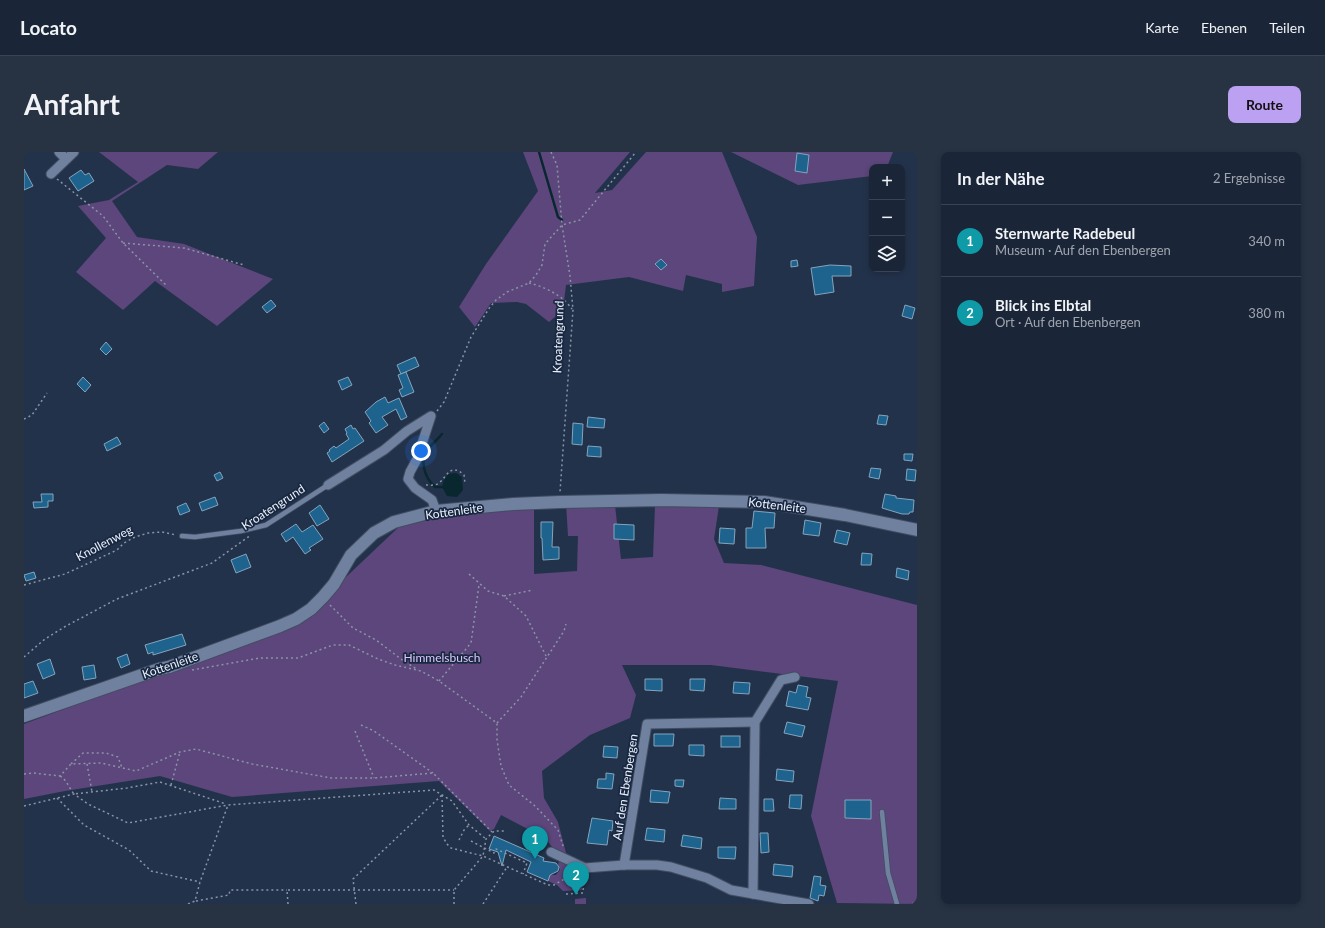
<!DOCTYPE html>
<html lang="de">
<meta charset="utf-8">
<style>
:root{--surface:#1a2638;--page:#273243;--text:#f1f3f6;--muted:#9fa5ae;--line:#384353;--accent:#bca0f2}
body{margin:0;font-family:Lato,sans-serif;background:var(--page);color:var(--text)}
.controls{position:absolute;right:12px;top:12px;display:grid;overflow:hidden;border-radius:8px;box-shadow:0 2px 6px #0003}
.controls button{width:36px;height:36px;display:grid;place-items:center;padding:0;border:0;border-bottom:1px solid var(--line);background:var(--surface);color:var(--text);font:20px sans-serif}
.you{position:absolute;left:397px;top:299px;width:14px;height:14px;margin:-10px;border:3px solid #fff;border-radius:50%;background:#1a73e8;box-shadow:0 0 0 6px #1a73e833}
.badge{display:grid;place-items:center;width:26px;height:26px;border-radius:50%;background:var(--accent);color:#fff;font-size:13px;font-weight:700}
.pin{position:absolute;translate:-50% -33px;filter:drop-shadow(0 1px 2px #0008)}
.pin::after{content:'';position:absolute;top:21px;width:14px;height:12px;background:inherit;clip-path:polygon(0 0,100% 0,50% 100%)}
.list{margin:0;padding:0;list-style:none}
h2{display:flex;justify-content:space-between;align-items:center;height:52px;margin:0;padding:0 16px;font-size:17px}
h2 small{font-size:13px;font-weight:400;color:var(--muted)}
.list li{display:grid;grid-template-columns:26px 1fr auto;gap:12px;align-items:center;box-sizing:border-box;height:72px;padding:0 16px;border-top:1px solid var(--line)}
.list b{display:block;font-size:15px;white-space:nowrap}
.list p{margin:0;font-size:13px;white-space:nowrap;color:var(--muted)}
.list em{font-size:13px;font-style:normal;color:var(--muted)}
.icon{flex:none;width:22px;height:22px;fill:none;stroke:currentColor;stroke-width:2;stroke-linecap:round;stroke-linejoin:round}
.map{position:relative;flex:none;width:893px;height:752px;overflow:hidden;border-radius:8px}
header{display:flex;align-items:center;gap:24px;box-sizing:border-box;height:56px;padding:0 20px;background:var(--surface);border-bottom:1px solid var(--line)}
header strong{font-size:19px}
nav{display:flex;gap:22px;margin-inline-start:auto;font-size:14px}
.intro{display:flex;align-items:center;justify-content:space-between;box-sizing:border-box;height:96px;padding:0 24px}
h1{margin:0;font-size:28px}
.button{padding:10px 18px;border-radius:8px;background:var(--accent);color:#111;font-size:14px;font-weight:700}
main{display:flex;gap:24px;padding:0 24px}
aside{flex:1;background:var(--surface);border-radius:8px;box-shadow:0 2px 6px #0003}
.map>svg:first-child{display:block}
.green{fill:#5c467b}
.water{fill:#09272f}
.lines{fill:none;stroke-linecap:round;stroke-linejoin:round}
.stream{stroke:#09272f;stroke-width:2.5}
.building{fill:#1e638d;stroke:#84a4bc}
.lane-casing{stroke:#414d61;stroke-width:6}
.street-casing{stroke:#414d61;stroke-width:11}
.secondary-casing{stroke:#414d61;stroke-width:14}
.path{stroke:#8994a7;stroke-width:1.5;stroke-dasharray:2 3;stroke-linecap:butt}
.lane{stroke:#70819f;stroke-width:4.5}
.street{stroke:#70819f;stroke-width:9}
.secondary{stroke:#70819f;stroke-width:12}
.labels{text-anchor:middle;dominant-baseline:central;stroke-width:3.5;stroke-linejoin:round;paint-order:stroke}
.street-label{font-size:12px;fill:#e9f1fe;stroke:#192840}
.park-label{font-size:12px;fill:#dbc8fd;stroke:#192840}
</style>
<header>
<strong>Locato</strong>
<nav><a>Karte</a><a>Ebenen</a><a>Teilen</a></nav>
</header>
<div class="intro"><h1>Anfahrt</h1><a class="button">Route</a></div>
<main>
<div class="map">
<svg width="893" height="752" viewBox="0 0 893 752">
<rect width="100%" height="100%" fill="#23324b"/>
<g class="green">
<path d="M75 0H194L174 17 143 13 88 49 113 85 160 92 249 127 193 174 131 129 99 158 52 120 82 86 54 54 85 48 114 30Z"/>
<path d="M499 0H606L571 41 588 38 622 0H698L733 85 730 134 698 140V132L662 123 659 139 605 125 542 133 539 158 525 170 502 152 493 150 467 151 451 175 435 155 462 112 514 39Z"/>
<path d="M707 0H869L863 15H848V24L774 33Z"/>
<path d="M542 351 591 353 597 407 629 405 631 354H695L690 387 700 411 737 413 893 453V752L813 751 787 664 814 529 687 513H598L612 543 606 566 566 583 518 619 520 646 534 670 543 705C535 700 527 697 523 687L477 663 470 677 466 679 415 629 208 645 136 624 41 639 0 647V572L155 514 270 472 298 455 322 425 379 371 473 353 510 354V422L553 419 554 384H544Z"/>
<path d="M536 708 559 718 558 738 539 739 533 733 524 729 526 723H532L536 718 534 712Z"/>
<path d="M562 746V752H551V747Z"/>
</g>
<path class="water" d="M432 321 438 325 439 338 433 345 423 344 418 335 420 328 424 322Z"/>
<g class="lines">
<g class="stream">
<path d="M515 0 534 65 538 68"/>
<path d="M418 282C414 287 409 291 405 296 395 308 400 325 411 335H418"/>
</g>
</g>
<g class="building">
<path d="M773 1 785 3 783 21 771 19Z"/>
<path d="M0 17 9 34 0 38Z"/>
<path d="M57 18 61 23 65 21 70 29 54 39 45 26Z"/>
<path d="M637 107 643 113 637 118 631 112Z"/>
<path d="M773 108 774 114 767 115V109Z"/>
<path d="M806 113 827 114V124H808L810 140 791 143 787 116Z"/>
<path d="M247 148 252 154 243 161 238 155Z"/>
<path d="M881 153 891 156 888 167 878 164Z"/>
<path d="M82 190 88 197 82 203 76 197Z"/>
<path d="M391 205 395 214 377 222 373 213Z"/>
<path d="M382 220 390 240 378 245 375 238 379 236 374 223Z"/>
<path d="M59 225 67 233 61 240 53 232Z"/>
<path d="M324 225 328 233 318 238 314 229Z"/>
<path d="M361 245 364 251 375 246 383 265 377 268 372 257 358 265 364 273 352 281 345 271 347 269 341 260 352 250Z"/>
<path d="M855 263 864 264 862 273 853 272Z"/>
<path d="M564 265 581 267 580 276 563 275Z"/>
<path d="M300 270 305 277 300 281 295 274Z"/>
<path d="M549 271 559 272 558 293 548 292Z"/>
<path d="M327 273 329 277 331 276 340 289 308 310 303 301 306 299 305 298 310 294 312 296 325 287 322 282 323 281 321 277Z"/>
<path d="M93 285 97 292 83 299 80 292Z"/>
<path d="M564 294 577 295V305L563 304Z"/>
<path d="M880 302H889L888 309 880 308Z"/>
<path d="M847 316 857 317 855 327 845 325Z"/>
<path d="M883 317 892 318 891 329 882 328Z"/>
<path d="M196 320 199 326 193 329 190 323Z"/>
<path d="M17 342H29V349H24V355L10 356 9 350H18Z"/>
<path d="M861 342 872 344V346L890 348 889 360H886L885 362H878L858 356Z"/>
<path d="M191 345 194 353 178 359 175 351Z"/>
<path d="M162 351 166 359 156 363 153 355Z"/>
<path d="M296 353 305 367 293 374 285 361Z"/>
<path d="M730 359 751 361 750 376H741L742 396H722V376H728Z"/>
<path d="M781 368 797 371 795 384 779 382Z"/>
<path d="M517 370H529L528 395H535V407L519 408 518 386H517Z"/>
<path d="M272 372 278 380 289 373 299 387 285 396 287 398 281 402 269 385 262 390 257 382Z"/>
<path d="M590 372 610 373V388L590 387Z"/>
<path d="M696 376 711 377 710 392 695 391Z"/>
<path d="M813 378 826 381 823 393 810 390Z"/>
<path d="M838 401 848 402 847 413H837Z"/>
<path d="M222 402 227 415 212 421 207 408Z"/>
<path d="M873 416 885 419 884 428 872 425Z"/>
<path d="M10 420 12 426 2 429 0 423Z"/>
<path d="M158 482 162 493 129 503V500L124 502 121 493Z"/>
<path d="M103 502 106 512 97 516 93 506Z"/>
<path d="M26 507 31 522 19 527 13 512Z"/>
<path d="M70 513 72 526 60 528 58 515Z"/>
<path d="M621 527H638V539L621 538Z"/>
<path d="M666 527H681L680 539 666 538Z"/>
<path d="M9 529 14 541 0 546V532Z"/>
<path d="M710 530 726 531 725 542 709 541Z"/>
<path d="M774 533 784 535 782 545 787 546 784 558 762 554 765 539 772 541Z"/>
<path d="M763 570 781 574 778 585 760 581Z"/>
<path d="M630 582H650L649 594H630Z"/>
<rect x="697" y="584" width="19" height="11"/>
<path d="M665 593H680V604L665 603Z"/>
<path d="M580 594 594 595 593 606 579 605Z"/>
<path d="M753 617 770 619 769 630 752 628Z"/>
<path d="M582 621 590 622 588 637 573 636 574 627H582Z"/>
<path d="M651 628H660L659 635 651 634Z"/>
<path d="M627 638 646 640 644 651 626 650Z"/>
<path d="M766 643H778L777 657 765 656Z"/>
<path d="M696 646 712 647V657H695Z"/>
<path d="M740 647H749L750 659H740Z"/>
<path d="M821 648H847V667L821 666Z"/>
<path d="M597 657 603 658 602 666H596Z"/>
<path d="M568 666 589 669 588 679 585 678 583 693 563 691Z"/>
<path d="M623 676 641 678 640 690 621 688Z"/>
<path d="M736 681H744L745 700 737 701Z"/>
<path d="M659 683 678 686 677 697 657 694Z"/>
<path d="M470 684 520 706 519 709 532 711 535 715 534 719 526 723 524 729 503 720 507 710 482 698 478 714 474 700 465 697Z"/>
<path d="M694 695H712L711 707 694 706Z"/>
<path d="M750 712 769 714 768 725 749 723Z"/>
<path d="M790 724 797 725 796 733 802 734 800 744 795 743 794 749 786 746Z"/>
</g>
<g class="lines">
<defs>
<g id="lane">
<path d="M158 384 171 385 217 379 242 373 304 333"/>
<path d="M858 660 864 721 873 752"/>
</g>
<g id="street">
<path d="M35 0 42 7"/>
<path d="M27 22 50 0"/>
<path d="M304 333 360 298 383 279 407 264 393 307 386 320 384 327 391 336 408 348 412 359"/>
<path d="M527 700 561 716 600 713H633L647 715 683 726 707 738 785 752"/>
<path d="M600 713 623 572 731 570"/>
<path d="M729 742 731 570 757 528 771 525"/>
</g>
<path id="secondary" d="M0 564 135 517 145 515 256 474 272 467 287 457 299 445 310 432 327 403 350 381 370 370 412 359 489 352 536 350 637 348 740 350 821 363 893 378"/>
</defs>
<use href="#lane" class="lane-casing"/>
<use href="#street" class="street-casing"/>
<use href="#secondary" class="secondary-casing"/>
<g class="path">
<path d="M527 0 533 13 538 73 546 124 549 158 536 340"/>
<path d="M33 27 79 64 99 91 143 134"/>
<path d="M99 91 160 96 220 113"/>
<path d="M505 131C521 135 538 143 548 157"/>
<path d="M413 259 420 250 447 185 466 155 472 148 483 140 505 131 512 123 518 113 521 92 538 73 556 68 612 0"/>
<path d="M0 267 8 263 23 241"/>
<path d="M402 333C406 333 411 334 415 331 423 325 426 310 440 323L441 331"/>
<path d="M445 422 464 439 480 444 502 464 522 504"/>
<path d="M0 433 41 422 93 398 100 391 111 385 124 381 138 380 152 383"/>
<path d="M480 444 509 438"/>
<path d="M306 453 329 476 352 488 377 507 394 518"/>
<path d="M0 505 21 487 42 474 93 447 188 411 227 383"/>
<path d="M168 518 236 506H274L309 493H325L354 507 371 513 397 519 415 529 473 571V588L477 614 485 633 511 654 534 678 540 697"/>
<path d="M415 529 447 491 455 433"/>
<path d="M473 571 497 545 540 479 542 472"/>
<path d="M337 573 350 579 409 621"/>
<path d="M331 579 350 626"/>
<path d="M47 612 59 601H82L94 605 98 616"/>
<path d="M63 612 68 640"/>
<path d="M0 622 9 621 36 624 47 612 77 611 112 619 156 600 172 597 228 612 307 626H350L409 621 468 680"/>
<path d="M36 624C43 628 45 636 50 642L103 636 136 630 202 652"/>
<path d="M147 633 156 600"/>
<path d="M418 643 419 685 423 692 427 696 459 704 524 733H530L551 721"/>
<path d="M33 646 60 673 105 698 127 719 176 730"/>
<path d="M0 654 50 642 64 652 104 671 204 653 410 638 428 649 445 673 462 687"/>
<path d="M435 688 440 678 445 673"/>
<path d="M447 689 470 701 472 697 503 711 499 722"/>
<path d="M542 742 559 741 560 724"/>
<path d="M172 749 205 743 206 738H263"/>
<path d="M164 752 171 749 176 730 204 653"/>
<path d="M264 752 263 738H430"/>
<path d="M332 752 329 727 418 643"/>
<path d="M430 752V738L459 704 462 687 470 679H481"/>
<path d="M459 752 483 715"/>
<path d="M888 752 893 749"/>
</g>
<use href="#lane" class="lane"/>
<use href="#street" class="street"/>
<use href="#secondary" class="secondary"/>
</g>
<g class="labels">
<g class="street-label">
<text transform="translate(534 185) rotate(-88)">Kroatengrund</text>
<text transform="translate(753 353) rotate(7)">Kottenleite</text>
<text transform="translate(249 355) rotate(-33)">Kroatengrund</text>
<text transform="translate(430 359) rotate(-8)">Kottenleite</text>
<text transform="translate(80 391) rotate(-28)">Knollenweg</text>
<text transform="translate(146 513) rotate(-19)">Kottenleite</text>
<text transform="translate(601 635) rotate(-81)">Auf den Ebenbergen</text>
</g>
<g class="park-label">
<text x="418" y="505">Himmelsbusch</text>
</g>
</g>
</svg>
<div class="controls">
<button>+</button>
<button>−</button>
<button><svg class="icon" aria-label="layers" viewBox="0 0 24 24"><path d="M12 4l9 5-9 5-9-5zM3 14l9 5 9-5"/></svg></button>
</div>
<div class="you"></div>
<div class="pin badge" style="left:511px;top:707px;background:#0f9aa8">1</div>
<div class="pin badge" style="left:552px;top:743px;background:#0f9aa8">2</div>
</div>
<aside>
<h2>In der Nähe<small>2 Ergebnisse</small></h2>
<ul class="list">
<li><span class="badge" style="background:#0f9aa8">1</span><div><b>Sternwarte Radebeul</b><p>Museum · Auf den Ebenbergen</p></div><em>340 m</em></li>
<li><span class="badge" style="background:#0f9aa8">2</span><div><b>Blick ins Elbtal</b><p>Ort · Auf den Ebenbergen</p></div><em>380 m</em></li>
</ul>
</aside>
</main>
